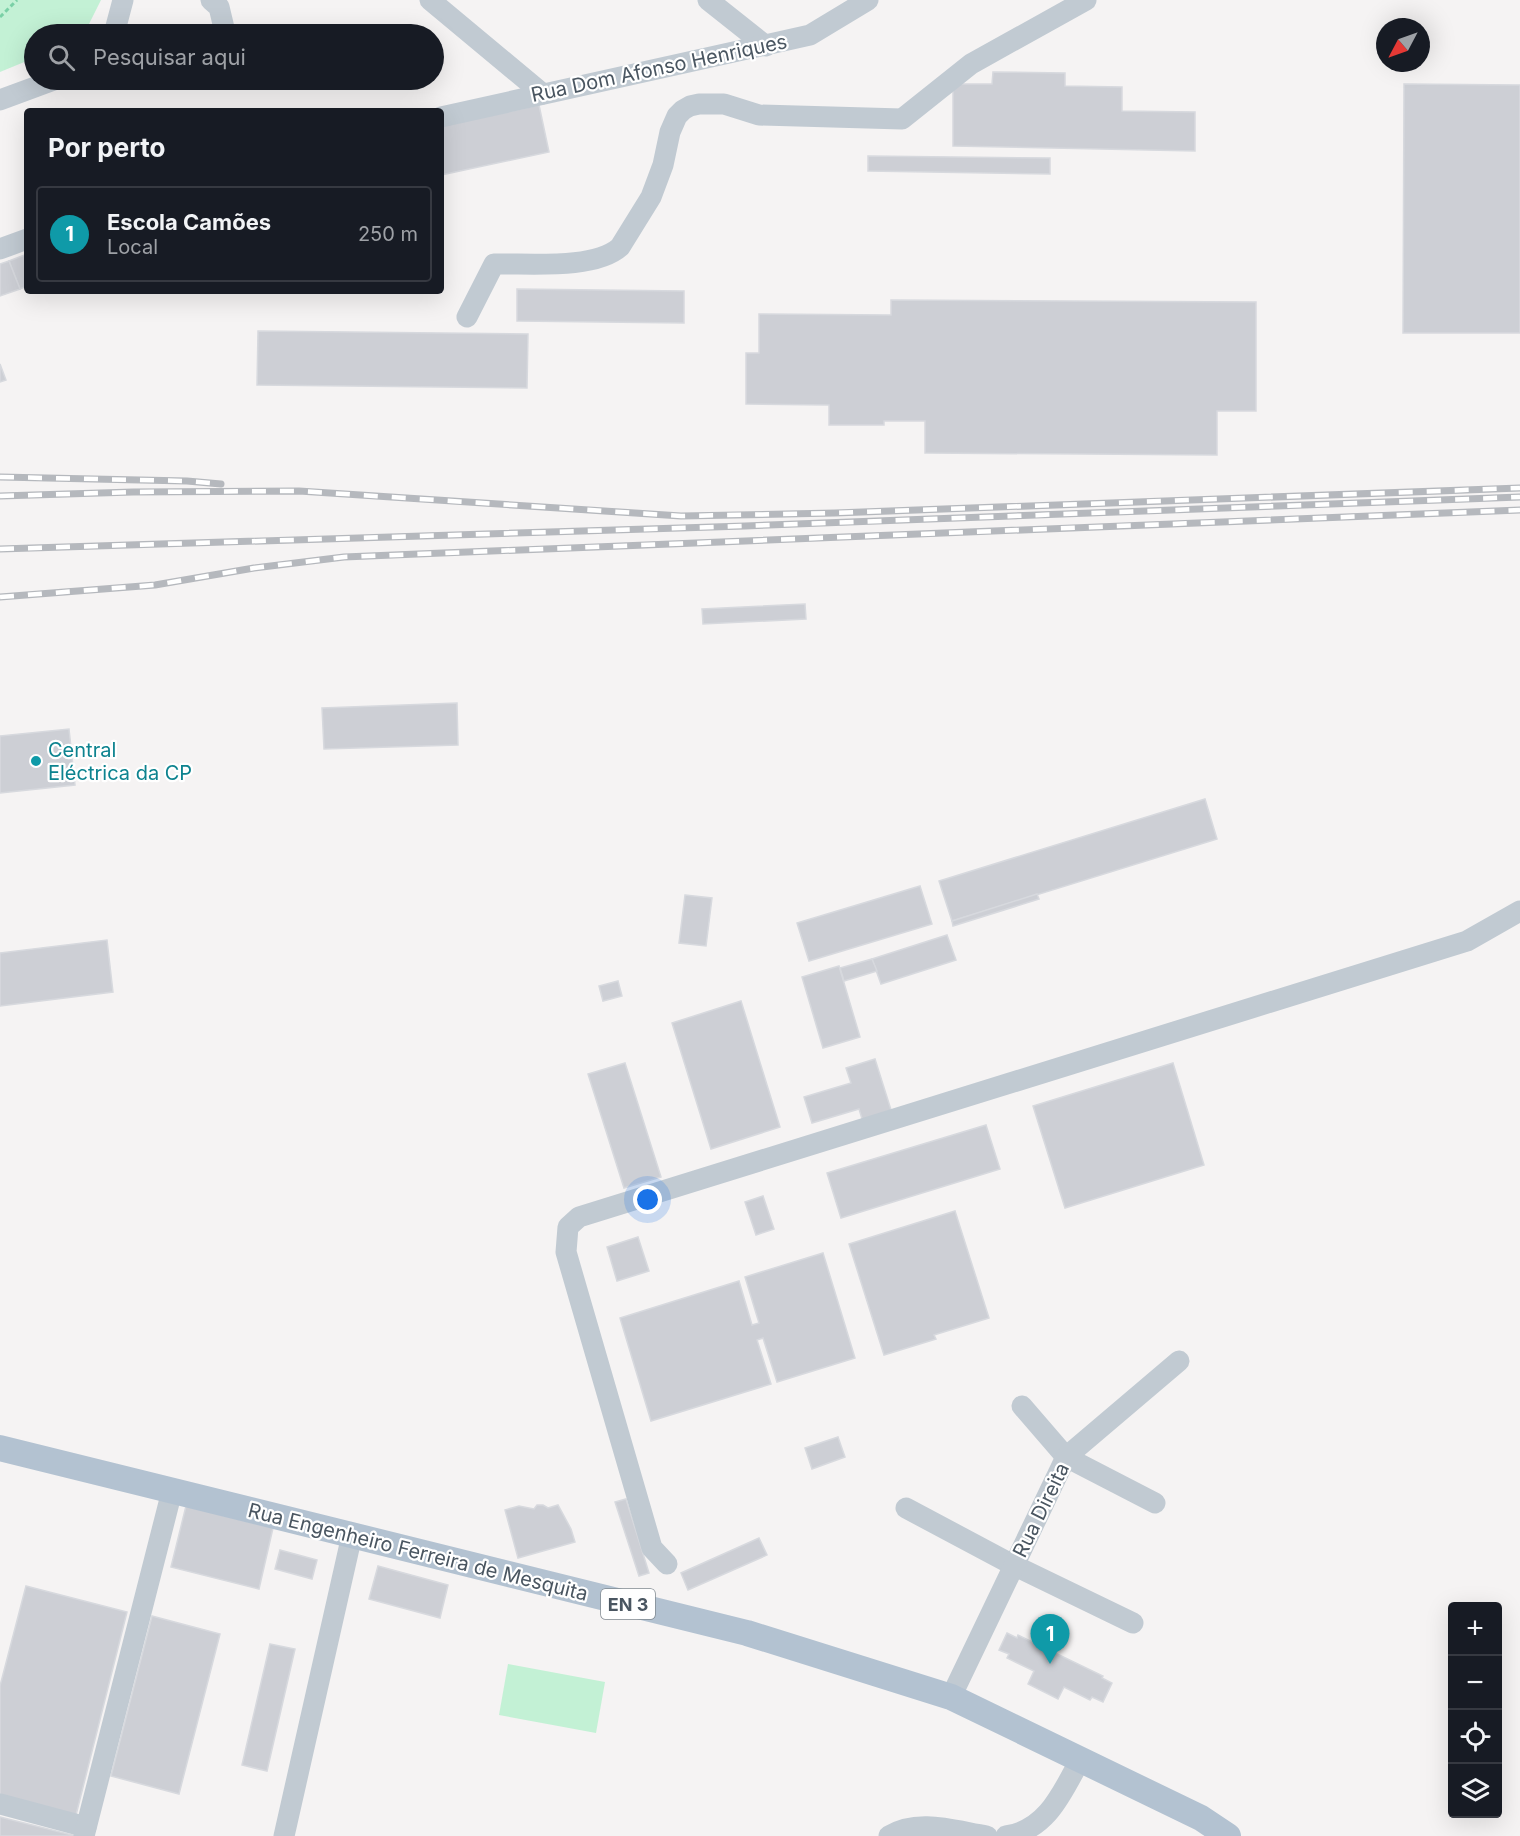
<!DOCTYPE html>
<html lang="pt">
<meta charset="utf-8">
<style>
:root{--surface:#171b24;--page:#20242c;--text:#f1f3f6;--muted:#9ea1a6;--line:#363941;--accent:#1a73e8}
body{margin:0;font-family:Inter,sans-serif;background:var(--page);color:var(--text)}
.controls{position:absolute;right:18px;bottom:18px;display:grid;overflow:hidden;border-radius:6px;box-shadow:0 6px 24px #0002}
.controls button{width:54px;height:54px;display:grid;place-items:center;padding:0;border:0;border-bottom:2px solid var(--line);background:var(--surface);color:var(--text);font:30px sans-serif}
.compass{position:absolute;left:1376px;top:18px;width:54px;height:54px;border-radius:50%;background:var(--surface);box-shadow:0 6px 24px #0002;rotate:229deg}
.you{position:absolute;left:648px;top:1200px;width:21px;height:21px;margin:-15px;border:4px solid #fff;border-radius:50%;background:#1a73e8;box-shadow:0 0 0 9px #1a73e833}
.badge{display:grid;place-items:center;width:39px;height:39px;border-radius:50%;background:var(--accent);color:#fff;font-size:20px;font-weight:700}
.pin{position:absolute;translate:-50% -50px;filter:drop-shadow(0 2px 3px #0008)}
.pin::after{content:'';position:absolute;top:32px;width:21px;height:18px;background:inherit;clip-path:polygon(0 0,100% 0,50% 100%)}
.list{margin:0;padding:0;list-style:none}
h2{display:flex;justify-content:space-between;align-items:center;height:78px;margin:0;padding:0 24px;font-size:26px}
h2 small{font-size:20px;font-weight:400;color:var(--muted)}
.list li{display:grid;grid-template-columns:39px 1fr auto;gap:18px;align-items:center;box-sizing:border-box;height:96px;margin:0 12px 12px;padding:0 12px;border:2px solid var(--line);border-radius:6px}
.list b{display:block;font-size:22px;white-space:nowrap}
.list p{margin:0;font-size:20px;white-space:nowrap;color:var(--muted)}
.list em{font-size:20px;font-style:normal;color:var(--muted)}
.icon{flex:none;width:33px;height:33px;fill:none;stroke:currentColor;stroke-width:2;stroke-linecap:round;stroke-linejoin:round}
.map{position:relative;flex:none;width:1520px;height:1836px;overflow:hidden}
.search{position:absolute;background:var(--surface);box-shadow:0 6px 24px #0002;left:24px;top:24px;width:420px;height:66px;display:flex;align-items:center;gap:15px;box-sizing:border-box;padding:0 21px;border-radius:33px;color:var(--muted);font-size:22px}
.panel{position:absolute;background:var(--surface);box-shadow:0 6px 24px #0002;left:24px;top:108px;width:420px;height:186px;border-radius:6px}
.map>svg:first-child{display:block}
.green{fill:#c3f1d5}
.building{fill:#cdcfd5;stroke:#d7d9de;stroke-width:1.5}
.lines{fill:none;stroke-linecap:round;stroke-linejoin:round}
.path{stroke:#7ad0a6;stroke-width:3;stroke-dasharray:4.5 3;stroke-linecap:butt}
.minor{stroke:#c1cad2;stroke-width:21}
.major{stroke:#b3c2d1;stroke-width:26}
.rail-casing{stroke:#b5b8bd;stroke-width:7}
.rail{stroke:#fff;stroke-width:4.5;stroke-dasharray:14;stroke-linecap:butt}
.culture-dot{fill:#0f9aa8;stroke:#fff;stroke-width:2}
.labels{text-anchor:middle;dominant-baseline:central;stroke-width:4.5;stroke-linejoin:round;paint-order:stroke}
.shield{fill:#fff;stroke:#808990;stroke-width:1.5}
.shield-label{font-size:18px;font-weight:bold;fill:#4a5661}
.street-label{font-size:20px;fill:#4a5661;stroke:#fff}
.culture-label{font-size:20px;fill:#0d838f;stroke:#fff;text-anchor:start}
</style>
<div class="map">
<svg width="1520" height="1836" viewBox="0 0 1520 1836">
<rect width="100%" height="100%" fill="#f5f3f3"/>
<g class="green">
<path d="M0 0H101L84 34H34V58L0 72Z"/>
<path d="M508 1664 605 1682 596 1733 499 1715Z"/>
</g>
<g class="building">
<path d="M993 72 1065 73V86L1122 87V111L1195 112V151L953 146V84H992Z"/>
<path d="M1404 84 1520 85V333H1403Z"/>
<path d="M539 105 549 152 441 175V126Z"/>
<path d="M868 156 1050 158V174L868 171Z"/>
<path d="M27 254V286L20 289 9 261Z"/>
<path d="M9 261 20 289 0 296V264Z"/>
<path d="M517 289 684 291V323L517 321Z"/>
<path d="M891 300 1256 302V411H1217V455L925 453V421H884V425H829V405L746 404V353H759V314L891 315Z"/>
<path d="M258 331 528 334 527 388 257 385Z"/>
<path d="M0 364 6 380 0 382Z"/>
<path d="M805 604 806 619 703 624 702 609Z"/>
<path d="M457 703 458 745 324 749 322 708Z"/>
<path d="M69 729 75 785 0 793V736Z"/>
<path d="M1205 799 1217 839 952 921 939 881Z"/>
<path d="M920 886 932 924 809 961 797 923Z"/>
<path d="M1037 894 1039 899 953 926 952 921Z"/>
<path d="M685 895 712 898 706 946 679 943Z"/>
<path d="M947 935 956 960 881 984 872 959Z"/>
<path d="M107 940 113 992 0 1006V953Z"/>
<path d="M872 959 877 971 844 981 840 968Z"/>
<path d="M839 966 860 1037 823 1048 802 977Z"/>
<path d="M618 981 622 996 603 1001 599 986Z"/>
<path d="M741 1001 780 1127 711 1149 672 1023Z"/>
<path d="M875 1059 892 1113 863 1122 859 1109 812 1123 804 1097 851 1083 846 1068Z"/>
<path d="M625 1063 661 1177 624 1188 588 1074Z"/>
<path d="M1173 1063 1204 1165 1065 1208 1033 1106Z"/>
<path d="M986 1125 1000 1169 841 1218 827 1173Z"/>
<path d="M763 1196 774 1229 756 1235 745 1202Z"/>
<path d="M955 1211 989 1318 934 1335 936 1339 884 1355 849 1244Z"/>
<path d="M638 1237 649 1271 617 1281 607 1247Z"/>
<path d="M823 1253 855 1358 777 1382 763 1338 757 1340 771 1384 651 1421 620 1318 739 1281 752 1325 759 1323 745 1277Z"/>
<path d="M838 1437 845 1457 812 1469 805 1448Z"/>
<path d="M626 1499 649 1573 639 1576 615 1502Z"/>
<path d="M537 1505H543L548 1508 558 1505 571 1529 575 1542 518 1558 505 1510 519 1506 534 1509Z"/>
<path d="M186 1506 273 1528 259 1589 171 1567Z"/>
<path d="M759 1538 767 1555 688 1590 681 1573Z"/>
<path d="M280 1550 317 1560 312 1579 275 1569Z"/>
<path d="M378 1566 448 1585 440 1618 369 1599Z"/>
<path d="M26 1586 127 1612 76 1815 0 1795V1686Z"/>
<path d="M152 1616 220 1634 179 1794 111 1776Z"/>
<path d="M1007 1633 1017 1638 1018 1635 1103 1676 1102 1678 1112 1683 1103 1702 1092 1697 1090 1700 1064 1687 1058 1699 1028 1684 1034 1671 1007 1658 1009 1654 999 1650Z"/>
<path d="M270 1644 295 1649 267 1771 242 1765Z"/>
<path d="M0 1817 76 1836H0Z"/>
</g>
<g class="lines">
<path class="path" d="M0 17 17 0"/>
<g class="minor">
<path d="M211 0 219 7 224 28"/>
<path d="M430 0 543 94"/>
<path d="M708 0 766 46"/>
<path d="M114 34 123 0"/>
<path d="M0 100 54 80"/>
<path d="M441 117 810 35 868 0"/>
<path d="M0 249 27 239"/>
<path d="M467 317 494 264C528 263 594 270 620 247L651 197 663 165 670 132 677 116 683 110 690 106 699 104H724L759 115 902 119 971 64 1086 0"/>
<path d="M1022 1406 1066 1457 1155 1503"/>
<path d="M906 1508 1013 1565 1133 1623"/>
<path d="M667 1564 652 1548 566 1252 568 1227 579 1217 1467 941 1520 911"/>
<path d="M951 1697 1066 1457 1179 1361"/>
<path d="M0 1804 86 1827"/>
<path d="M84 1836 172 1491"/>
<path d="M284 1836 352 1535"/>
<path d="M889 1836C918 1818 955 1831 987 1836"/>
<path d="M1006 1836C1047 1830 1062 1793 1080 1760"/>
</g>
<path class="major" d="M0 1448 747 1633 951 1697 1201 1818 1228 1836"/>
<defs>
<g id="rail">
<path d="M0 477 187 481 221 484"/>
<path d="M0 496 133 492 299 491 681 516 835 513 1520 488"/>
<path d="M0 549 745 526 1520 497"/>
<path d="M0 597 155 585 254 568 344 557 1520 510"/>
</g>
</defs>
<use href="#rail" class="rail-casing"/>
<use href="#rail" class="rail"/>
</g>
<circle class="culture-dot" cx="36" cy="761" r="6"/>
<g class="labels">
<rect class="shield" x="601" y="1589" width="54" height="30" rx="4.5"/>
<g class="shield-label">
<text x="628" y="1604">EN 3</text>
</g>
<g class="street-label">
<text transform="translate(659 68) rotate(-12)">Rua Dom Afonso Henriques</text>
<text transform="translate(1041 1510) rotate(-64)">Rua Direita</text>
<text transform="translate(418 1552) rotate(14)">Rua Engenheiro Ferreira de Mesquita</text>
</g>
<g class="culture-label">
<text x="48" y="750">Central<tspan x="48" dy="23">Eléctrica da CP</tspan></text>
</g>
</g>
</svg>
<div class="controls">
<button>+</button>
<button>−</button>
<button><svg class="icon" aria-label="locate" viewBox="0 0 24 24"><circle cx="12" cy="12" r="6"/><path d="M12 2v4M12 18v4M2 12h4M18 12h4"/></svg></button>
<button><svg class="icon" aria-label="layers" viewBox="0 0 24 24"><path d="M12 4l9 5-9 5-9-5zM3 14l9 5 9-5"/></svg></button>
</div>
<svg class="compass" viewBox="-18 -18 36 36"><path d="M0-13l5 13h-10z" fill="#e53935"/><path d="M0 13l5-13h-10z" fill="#9ea1a6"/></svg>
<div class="you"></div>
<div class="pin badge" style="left:1050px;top:1664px;background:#0f9aa8">1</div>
<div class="search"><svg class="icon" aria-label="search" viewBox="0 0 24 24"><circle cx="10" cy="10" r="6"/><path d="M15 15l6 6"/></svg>Pesquisar aqui</div>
<section class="panel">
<h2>Por perto<small></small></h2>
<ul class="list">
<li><span class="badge" style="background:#0f9aa8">1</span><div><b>Escola Camões</b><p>Local</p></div><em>250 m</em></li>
</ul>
</section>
</div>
